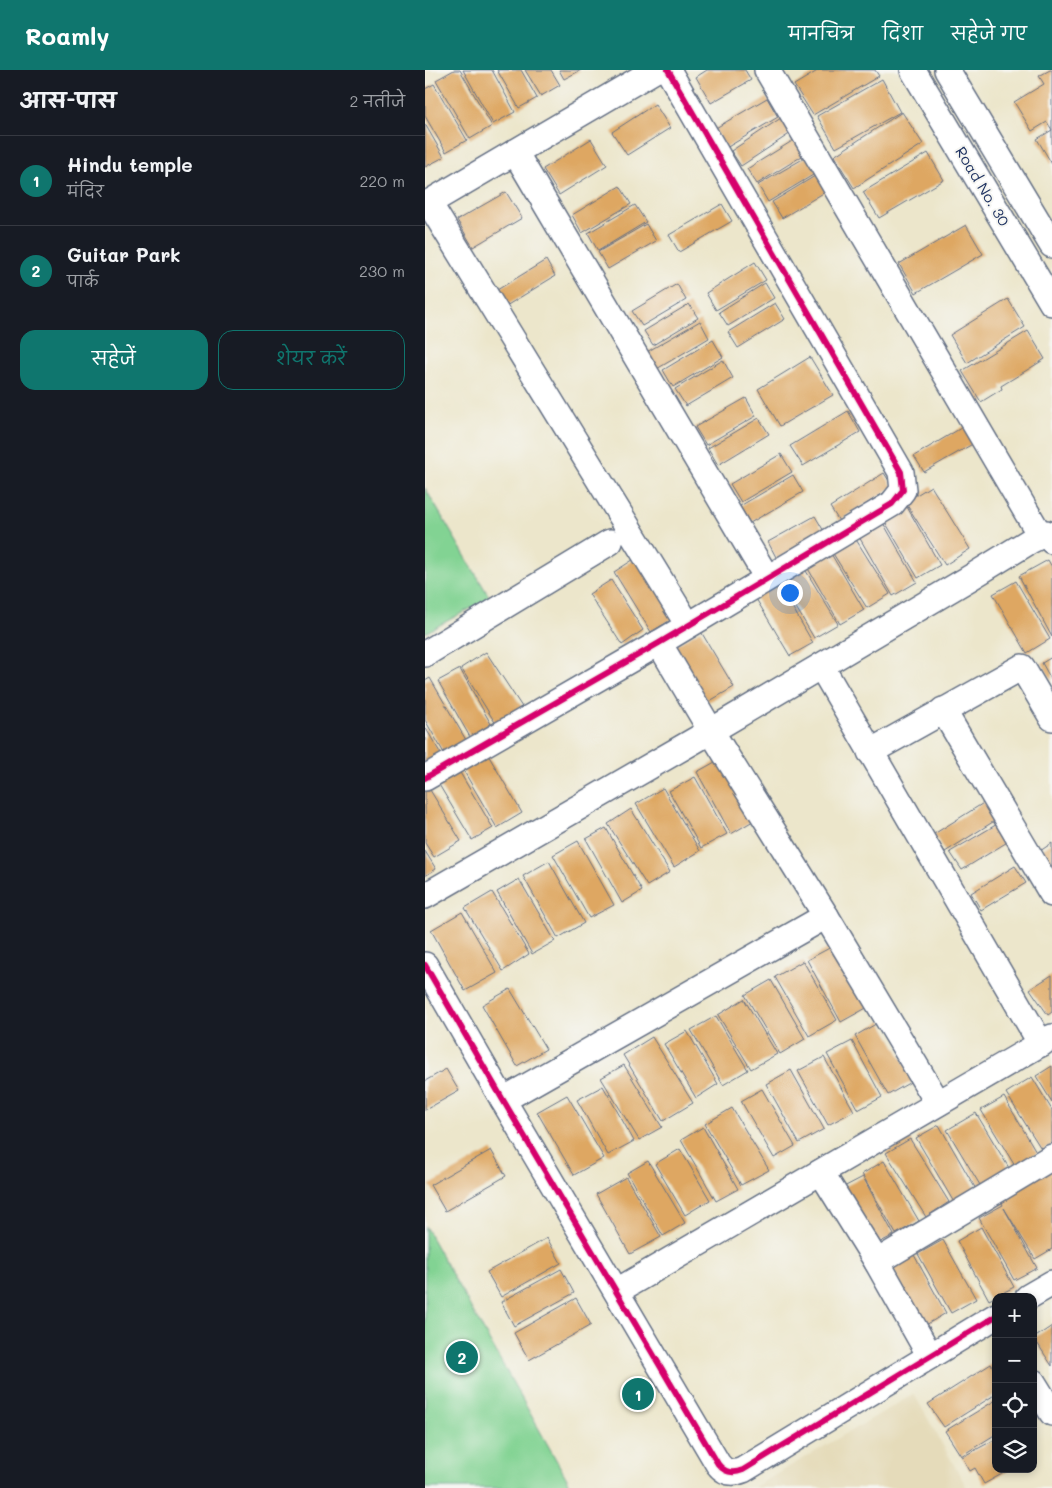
<!DOCTYPE html>
<html lang="hi">
<meta charset="utf-8">
<style>
:root{--surface:#171b24;--page:#20242c;--text:#f1f3f6;--muted:#9ea1a6;--line:#363941;--accent:#0f766e}
body{margin:0;font-family:Mali,"Playpen Sans Deva",sans-serif;background:var(--page);color:var(--text)}
.controls{position:absolute;right:15px;bottom:15px;display:grid;overflow:hidden;border-radius:10px;box-shadow:0 2px 8px #0003}
.controls button{width:45px;height:45px;display:grid;place-items:center;padding:0;border:0;border-bottom:1px solid var(--line);background:var(--surface);color:var(--text);font:25px sans-serif}
.you{position:absolute;left:364px;top:522px;width:18px;height:18px;margin:-12px;border:4px solid #fff;border-radius:50%;background:#1a73e8;box-shadow:0 0 0 8px #1a73e833}
.badge{display:grid;place-items:center;width:32px;height:32px;border-radius:50%;background:var(--accent);color:#fff;font-size:16px;font-weight:700}
.pin{position:absolute;translate:-50% -50%;border:2px solid #fff;box-shadow:0 1px 5px #0006}
.list{margin:0;padding:0;list-style:none}
h2{display:flex;justify-content:space-between;align-items:center;height:65px;margin:0;padding:0 20px;font-size:21px}
h2 small{font-size:16px;font-weight:400;color:var(--muted)}
.list li{display:grid;grid-template-columns:32px 1fr auto;gap:15px;align-items:center;box-sizing:border-box;height:90px;padding:0 20px;border-top:1px solid var(--line)}
.list b{display:block;font-size:19px;white-space:nowrap}
.list p{margin:0;font-size:16px;white-space:nowrap;color:var(--muted)}
.list em{font-size:16px;font-style:normal;color:var(--muted)}
.actions{display:flex;gap:10px;padding:15px 20px}
.actions a{flex:1;padding:11px 0;border:1px solid var(--accent);border-radius:15px;text-align:center;font-size:18px;color:var(--accent)}
.actions .main{background:var(--accent);color:#fff}
.icon{flex:none;width:28px;height:28px;fill:none;stroke:currentColor;stroke-width:2;stroke-linecap:round;stroke-linejoin:round}
.map{position:relative;flex:none;width:627px;height:1418px;overflow:hidden}
header{display:flex;align-items:center;gap:30px;box-sizing:border-box;height:70px;padding:0 25px;background:var(--accent);color:#fff}
header strong{font-size:24px}
nav{display:flex;gap:28px;margin-inline-start:auto;font-size:18px}
main{display:flex}
aside{flex:1;background:var(--surface)}
.map>svg:first-child{display:block}
.built{fill:#e5dbba}
.green{fill:#82d393;stroke:#4e8178}
.building{fill:#dea762}
.lines{fill:none;stroke-linecap:round;stroke-linejoin:round}
.minor-casing{stroke:#646f84;stroke-width:28}
.minor{stroke:#fff;stroke-width:25}
.cycleway-casing{stroke:#f6f6f2;stroke-width:9}
.cycleway{stroke:#d6006c;stroke-width:6}
.labels{text-anchor:middle;dominant-baseline:central;stroke-width:4;stroke-linejoin:round;paint-order:stroke}
.street-label{font-size:15px;fill:#1b2f5e;stroke:#f6f6f2}
</style>
<header>
<strong>Roamly</strong>
<nav><a>मानचित्र</a><a>दिशा</a><a>सहेजे गए</a></nav>
</header>
<main>
<aside>
<h2>आस-पास<small>2 नतीजे</small></h2>
<ul class="list">
<li><span class="badge">1</span><div><b>Hindu temple</b><p>मंदिर</p></div><em>220 m</em></li>
<li><span class="badge">2</span><div><b>Guitar Park</b><p>पार्क</p></div><em>230 m</em></li>
</ul>
<div class="actions"><a class="main">सहेजें</a><a>शेयर करें</a></div>
</aside>
<div class="map">
<svg width="627" height="1418" viewBox="0 0 627 1418">
<rect width="100%" height="100%" fill="#f6f6f2"/>
<filter id="ink" filterUnits="userSpaceOnUse"><feTurbulence type="fractalNoise" baseFrequency=".02" numOctaves="2"/><feDisplacementMap in="SourceGraphic" scale="10" xChannelSelector="R" yChannelSelector="G"/><feConvolveMatrix kernelMatrix="1 2 1 2 8 2 1 2 1" color-interpolation-filters="sRGB"/></filter>
<filter id="wash" filterUnits="userSpaceOnUse"><feTurbulence type="fractalNoise" baseFrequency=".0096" numOctaves="4" result="noise"/><feDisplacementMap in="SourceGraphic" scale="20" xChannelSelector="R" yChannelSelector="G"/><feGaussianBlur stdDeviation="1.12" result="paint"/><feColorMatrix in="noise" values="0 0 0 0 0 0 0 0 0 0 0 0 0 0 0 0 0 1.4 0 .05"/><feComposite in="paint" operator="in"/></filter>
<g filter="url(#wash)">
<rect width="100%" height="100%" fill="#ece6cb"/>
<path class="built" d="M489 1324 542 1418H328Z"/>
<g class="green">
<path d="M0 418 65 528 0 563Z"/>
<path d="M0 1156 147 1418H0Z"/>
</g>
<g id="blocks">
<g class="building">
<path d="M29 0H35L67 56 45 69 11 10Z"/>
<path d="M38 0H67L90 42 68 54Z"/>
<path d="M72 0H96L112 28 94 38Z"/>
<path d="M100 0H126L135 15 116 26Z"/>
<path d="M134 0H156L139 9Z"/>
<path d="M282 0H320L326 10 286 33 271 7Z"/>
<path d="M394 0H450L454 6 388 45 369 15Z"/>
<path d="M625 0H627V94L612 69 627 60 622 52 607 61 589 32 619 14 614 6Z"/>
<path d="M457 9 475 42 411 78 392 46Z"/>
<path d="M9 14 42 70 21 82 0 46V19Z"/>
<path d="M342 28 353 47 301 78 289 59Z"/>
<path d="M230 34 245 58 202 85 187 62Z"/>
<path d="M477 42 498 74 429 118 409 86Z"/>
<path d="M359 46 369 61 316 96 306 81Z"/>
<path d="M0 54 19 87 0 97Z"/>
<path d="M372 68 382 83 332 114 322 99Z"/>
<path d="M166 69 182 95 134 125 118 99Z"/>
<path d="M388 83 398 99 343 132 333 115Z"/>
<path d="M503 83 519 110 454 148 438 122Z"/>
<path d="M395 103 405 119 357 148 347 132Z"/>
<path d="M195 116 206 134 157 163 147 145Z"/>
<path d="M81 122 97 148 48 177 32 150Z"/>
<path d="M297 134 307 151 254 182 244 165Z"/>
<path d="M210 135 221 152 173 181 163 163Z"/>
<path d="M221 154 231 171 183 199 173 182Z"/>
<path d="M541 155 558 184 491 223 474 194Z"/>
<path d="M121 190 130 206 81 236 72 220Z"/>
<path d="M330 192 341 210 291 240 281 223Z"/>
<path d="M340 213 349 228 303 256 294 242Z"/>
<path d="M252 214 261 230 217 256 207 241Z"/>
<path d="M583 229 600 257 542 293 525 265Z"/>
<path d="M350 233 360 249 313 278 303 262Z"/>
<path d="M264 234 273 248 228 275 219 261Z"/>
<path d="M275 251 284 268 230 300 220 283Z"/>
<path d="M603 261 620 289 576 316 577 319 556 332 537 301Z"/>
<path d="M288 270 298 287 248 317 238 300Z"/>
<path d="M385 287 408 325 355 356 333 319Z"/>
<path d="M298 290 308 308 261 336 250 319Z"/>
<path d="M321 328 331 346 281 375 270 357Z"/>
<path d="M423 341 435 362 378 396 365 376Z"/>
<path d="M334 348 344 364 293 395 283 378Z"/>
<path d="M541 355 551 372 499 402 489 386Z"/>
<path d="M356 384 367 402 316 432 305 414Z"/>
<path d="M459 403 468 417 414 451 405 437Z"/>
<path d="M368 405 378 422 325 453 315 436Z"/>
<path d="M506 416 545 479 520 495 480 432Z"/>
<path d="M482 437 515 495 493 508 459 450Z"/>
<path d="M390 446 400 463 352 489 343 472Z"/>
<path d="M457 451 492 512 468 526 433 465Z"/>
<path d="M430 468 465 524 442 538 407 482Z"/>
<path d="M405 482 439 540 415 554 381 495Z"/>
<path d="M214 486 251 547 226 562 189 502Z"/>
<path d="M623 490 627 497V567L594 506Z"/>
<path d="M378 496 413 554 389 568 355 510Z"/>
<path d="M351 509 388 573 365 586 327 522Z"/>
<path d="M186 510 218 560 197 575 164 524Z"/>
<path d="M591 511 625 569 602 583 568 524Z"/>
<path d="M275 560 309 617 283 632 250 576Z"/>
<path d="M61 582 97 637 71 654 36 598Z"/>
<path d="M627 587V611L617 593Z"/>
<path d="M35 599 66 654 45 667 13 611Z"/>
<path d="M5 608 41 670 19 683 0 650V611Z"/>
<path d="M0 657 16 684 0 694Z"/>
<path d="M62 683 97 743 72 758 37 698Z"/>
<path d="M299 687 333 748 306 764 272 702Z"/>
<path d="M34 701 68 758 47 770 13 713Z"/>
<path d="M270 707 302 764 276 778 244 721Z"/>
<path d="M2 715 36 771 9 787 0 773V716Z"/>
<path d="M238 718 275 781 249 797 211 734Z"/>
<path d="M560 732 571 750 520 782 509 764Z"/>
<path d="M206 739 245 802 222 816 183 754Z"/>
<path d="M574 753 584 771 537 800 525 782Z"/>
<path d="M181 758 217 821 197 833 161 769Z"/>
<path d="M153 771 189 835 164 848 128 785Z"/>
<path d="M627 773V795L616 802 606 787Z"/>
<path d="M0 781 11 799 0 806Z"/>
<path d="M124 791 159 853 133 868 98 806Z"/>
<path d="M590 796 601 813 556 840 546 823Z"/>
<path d="M94 809 130 871 107 884 72 822Z"/>
<path d="M67 822 104 884 78 901 40 838Z"/>
<path d="M37 842 72 903 40 921 6 860Z"/>
<path d="M412 874 445 936 416 952 382 890Z"/>
<path d="M378 891 412 950 384 966 350 907Z"/>
<path d="M627 905V942L623 945 605 919Z"/>
<path d="M346 910 380 969 355 984 320 925Z"/>
<path d="M85 919 121 979 92 996 57 935Z"/>
<path d="M319 929 352 984 326 999 293 945Z"/>
<path d="M291 946 323 1000 298 1015 266 960Z"/>
<path d="M456 951 489 1010 463 1025 430 966Z"/>
<path d="M262 961 293 1014 271 1028 239 974Z"/>
<path d="M227 967 268 1033 238 1051 198 985Z"/>
<path d="M427 971 457 1027 433 1040 402 984Z"/>
<path d="M399 987 429 1041 403 1055 373 1001Z"/>
<path d="M199 995 237 1057 214 1070 176 1008Z"/>
<path d="M627 996V1032L611 1006Z"/>
<path d="M21 999 34 1021 0 1040V1011Z"/>
<path d="M366 1000 399 1059 374 1073 341 1014Z"/>
<path d="M607 1007 627 1040V1075L617 1080 581 1023Z"/>
<path d="M178 1016 209 1071 183 1085 152 1030Z"/>
<path d="M337 1019 370 1076 349 1088 316 1031Z"/>
<path d="M142 1025 179 1088 149 1105 112 1042Z"/>
<path d="M579 1027 612 1083 590 1096 556 1040Z"/>
<path d="M307 1038 344 1100 316 1115 280 1054Z"/>
<path d="M551 1043 587 1103 558 1120 522 1060Z"/>
<path d="M514 1055 552 1121 530 1134 491 1068Z"/>
<path d="M278 1057 313 1119 291 1131 256 1070Z"/>
<path d="M485 1069 524 1132 501 1147 461 1083Z"/>
<path d="M255 1079 285 1130 260 1145 230 1094Z"/>
<path d="M66 1080 81 1106 20 1141 5 1115Z"/>
<path d="M223 1091 260 1153 238 1166 202 1103Z"/>
<path d="M459 1091 494 1151 471 1164 437 1104Z"/>
<path d="M625 1100 627 1104V1179L610 1189 579 1138 612 1198 589 1210 554 1148 578 1135 574 1127Z"/>
<path d="M201 1107 236 1167 205 1184 171 1124Z"/>
<path d="M438 1107 469 1165 446 1177 415 1119Z"/>
<path d="M556 1157 589 1217 564 1230 532 1171Z"/>
<path d="M122 1168 136 1193 76 1227 62 1202Z"/>
<path d="M518 1170 551 1229 526 1243 493 1184Z"/>
<path d="M489 1185 521 1243 494 1259 461 1200Z"/>
<path d="M136 1199 149 1223 89 1256 76 1232Z"/>
<path d="M151 1228 166 1255 104 1290 89 1263Z"/>
<path d="M627 1256V1296L609 1268Z"/>
<path d="M566 1294 571 1302V1324L519 1357 503 1334Z"/>
<path d="M571 1330V1364L536 1386 520 1361Z"/>
<path d="M571 1369V1399H586L559 1414 550 1398 545 1401 537 1387Z"/>
</g>
</g>
</g>
<g filter="url(#ink)">
<use href="#blocks" fill-opacity="0" stroke="#646f84" stroke-width="1"/>
<g class="lines">
<defs>
<g id="minor">
<path d="M342 0 615 465"/>
<path d="M488 0 627 233"/>
<path d="M522 0 627 175"/>
<path d="M90 82 342 508"/>
<path d="M4 133 263 555"/>
<path d="M0 135 230 0"/>
<path d="M234 573 286 661 401 846 513 1033"/>
<path d="M0 584 185 472"/>
<path d="M396 596 616 974"/>
<path d="M518 640 627 824"/>
<path d="M445 682 597 597 627 648"/>
<path d="M0 708 234 573 467 434 478 420 476 402 243 0"/>
<path d="M0 826 286 661 543 509 605 471 621 463 627 471"/>
<path d="M0 895 78 1030 293 1394C300 1403 308 1404 318 1400L571 1246"/>
<path d="M78 1030 401 846"/>
<path d="M396 1102 452 1192 627 1087"/>
<path d="M452 1192 505 1286"/>
<path d="M192 1221 627 967"/>
<path d="M603 1227 627 1213"/>
<path d="M608 1312 627 1343"/>
</g>
</defs>
<use href="#minor" class="minor-casing"/>
<use href="#minor" class="minor"/>
<defs>
<g id="cycleway">
<path d="M0 708 234 573 467 434 478 420 476 402 243 0"/>
<path d="M0 895 78 1030 293 1394C300 1403 308 1404 318 1400L571 1246"/>
</g>
</defs>
<use href="#cycleway" class="cycleway-casing"/>
<use href="#cycleway" class="cycleway"/>
</g>
</g>
<g class="labels">
<g class="street-label">
<text transform="translate(558 116) rotate(59)">Road No. 30</text>
</g>
</g>
</svg>
<div class="controls">
<button>+</button>
<button>−</button>
<button><svg class="icon" aria-label="locate" viewBox="0 0 24 24"><circle cx="12" cy="12" r="6"/><path d="M12 2v4M12 18v4M2 12h4M18 12h4"/></svg></button>
<button><svg class="icon" aria-label="layers" viewBox="0 0 24 24"><path d="M12 4l9 5-9 5-9-5zM3 14l9 5 9-5"/></svg></button>
</div>
<div class="you"></div>
<div class="pin badge" style="left:213px;top:1324px">1</div>
<div class="pin badge" style="left:37px;top:1287px">2</div>
</div>
</main>
